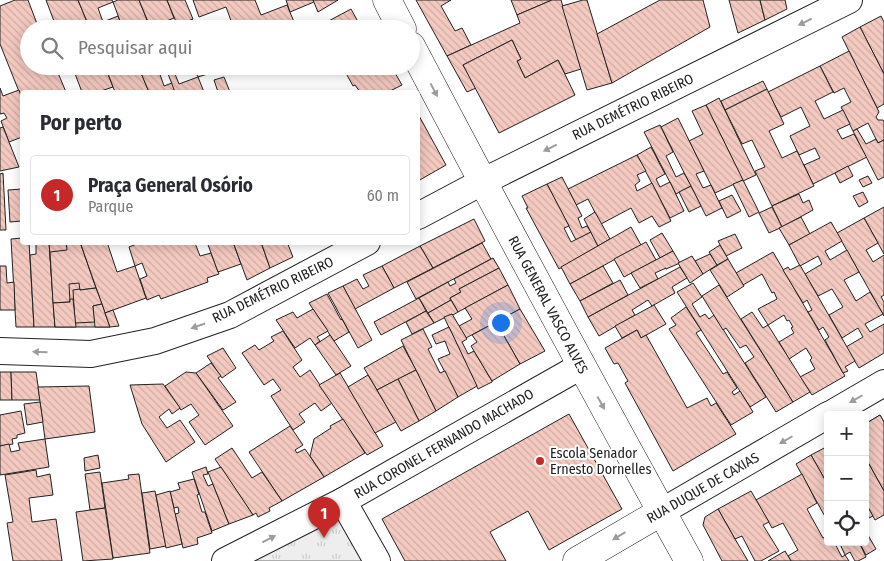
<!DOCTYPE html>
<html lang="pt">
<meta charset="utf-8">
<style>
:root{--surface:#fff;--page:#f7f7f7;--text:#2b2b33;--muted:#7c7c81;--line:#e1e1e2;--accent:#c62828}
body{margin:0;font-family:"Fira Sans Condensed",sans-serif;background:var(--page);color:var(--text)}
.controls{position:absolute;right:15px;bottom:15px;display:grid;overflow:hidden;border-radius:5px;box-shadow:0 2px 12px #0003}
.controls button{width:45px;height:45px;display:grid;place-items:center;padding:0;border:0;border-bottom:1px solid var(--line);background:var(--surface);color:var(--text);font:25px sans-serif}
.you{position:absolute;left:500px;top:322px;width:18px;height:18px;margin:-12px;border:4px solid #fff;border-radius:50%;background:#1a73e8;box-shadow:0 0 0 8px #1a73e833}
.badge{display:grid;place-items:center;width:32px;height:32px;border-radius:50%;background:var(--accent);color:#fff;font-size:16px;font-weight:700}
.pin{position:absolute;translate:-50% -41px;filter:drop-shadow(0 1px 2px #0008)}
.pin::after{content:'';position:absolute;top:26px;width:18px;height:15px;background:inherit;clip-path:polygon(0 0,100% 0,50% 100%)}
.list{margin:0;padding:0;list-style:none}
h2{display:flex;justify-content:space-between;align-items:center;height:65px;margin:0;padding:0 20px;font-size:21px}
h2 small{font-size:16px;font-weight:400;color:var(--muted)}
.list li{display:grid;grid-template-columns:32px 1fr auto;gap:15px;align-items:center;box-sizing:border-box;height:80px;margin:0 10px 10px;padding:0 10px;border:1px solid var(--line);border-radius:5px}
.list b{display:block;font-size:19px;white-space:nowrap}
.list p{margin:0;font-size:16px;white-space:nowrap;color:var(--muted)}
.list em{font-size:16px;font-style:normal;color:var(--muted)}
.icon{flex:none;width:28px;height:28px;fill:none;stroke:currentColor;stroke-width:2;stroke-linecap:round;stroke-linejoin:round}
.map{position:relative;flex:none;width:884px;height:561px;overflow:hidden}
.search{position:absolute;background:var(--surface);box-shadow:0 2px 12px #0003;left:20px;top:20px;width:400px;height:55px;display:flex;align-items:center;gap:12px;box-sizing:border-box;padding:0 18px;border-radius:28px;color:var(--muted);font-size:19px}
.panel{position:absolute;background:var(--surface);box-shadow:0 2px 12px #0003;left:20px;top:90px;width:400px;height:155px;border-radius:5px}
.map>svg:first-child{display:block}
.grass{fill:url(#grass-tufts);stroke:#6f6f6f}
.building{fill:url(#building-back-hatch);stroke:#222}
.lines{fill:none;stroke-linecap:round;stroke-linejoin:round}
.street-casing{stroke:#222;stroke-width:28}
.secondary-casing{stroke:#222;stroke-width:29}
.street{stroke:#fff;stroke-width:26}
.secondary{stroke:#fff;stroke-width:28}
.oneway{fill:#9c9c9c}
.poi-dot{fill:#c62828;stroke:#fff;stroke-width:2}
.labels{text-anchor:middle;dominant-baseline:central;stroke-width:4;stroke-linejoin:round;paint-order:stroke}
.street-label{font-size:14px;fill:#222;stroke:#fff}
.poi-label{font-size:14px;fill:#222;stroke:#fff;text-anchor:start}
</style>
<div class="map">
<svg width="884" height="561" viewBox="0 0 884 561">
<defs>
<pattern id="grass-tufts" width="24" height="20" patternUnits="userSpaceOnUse" patternTransform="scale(1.25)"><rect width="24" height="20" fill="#eee"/><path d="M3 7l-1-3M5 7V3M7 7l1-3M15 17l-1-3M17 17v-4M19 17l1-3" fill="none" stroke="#ccc"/></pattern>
<pattern id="building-back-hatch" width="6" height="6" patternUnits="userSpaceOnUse" patternTransform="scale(1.25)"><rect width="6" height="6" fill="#f3c9c0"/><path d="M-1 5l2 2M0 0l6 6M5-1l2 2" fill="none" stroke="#d0aca5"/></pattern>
</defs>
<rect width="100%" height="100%" fill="#fff"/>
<path class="grass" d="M338 514 366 561H254Z"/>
<g class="building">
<path d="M15 0H28L39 29H29V66H55L66 92H22V99L0 44V6Z"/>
<path d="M46 0H78L90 29H57Z"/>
<path d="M78 0H112L113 2 98 8 103 22 118 16 123 29H90Z"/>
<path d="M118 0H139L147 20 139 23 141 29H123L113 2Z"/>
<path d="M139 0H167L174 18 164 22 167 29H151Z"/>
<path d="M167 0H185L193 19 188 21 191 29H179Z"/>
<path d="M193 0H255L261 15 287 5 297 29H227L233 26 226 7 199 17Z"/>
<path d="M286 0H313L314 2 290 12Z"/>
<path d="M313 0H338L318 12Z"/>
<path d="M416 0H451L441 6 455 31 462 28 471 45 447 56Z"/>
<path d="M511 0H552L517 15Z"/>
<path d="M552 0H561L581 69 565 74 558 60 525 78 517 61 521 59 512 40 463 65 476 88 467 92 447 56 520 23 517 15Z"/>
<path d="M583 0H587L612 83 587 90 562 6Z"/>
<path d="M660 0H703L710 27 612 83 597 34Z"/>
<path d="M729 0H760L765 20 738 33Z"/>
<path d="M760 0H785L787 9 765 20Z"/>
<path d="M351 9 362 29H325L323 24Z"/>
<path d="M881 16 884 22V74L860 27Z"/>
<path d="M860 27 884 74V104L877 108 842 37Z"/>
<path d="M512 40 521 59 517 61 525 78 558 60 575 95 499 133 463 65Z"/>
<path d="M849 51 879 112 876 117 878 120H883L884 122V140L878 143 868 123 853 131 841 107 851 102 844 88 834 93 820 66Z"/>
<path d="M72 66H105L113 87 101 91V92H82Z"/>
<path d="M105 66H121L124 74 139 68 149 92H115Z"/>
<path d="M138 66H157L164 86 172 83 175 92H149Z"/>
<path d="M165 66H181L173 69 179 84 198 77 204 92H175Z"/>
<path d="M193 66H215L217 71 198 77Z"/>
<path d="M342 66H391L402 85 388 92H360L355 85 353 86Z"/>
<path d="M820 66 833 92 815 101 824 119 843 110 850 124 837 130 842 139 854 134 867 157 813 184 804 165 820 158 815 148 799 155 790 136 810 126 801 107 781 117 768 92Z"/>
<path d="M224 77 230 92H215H218L214 80Z"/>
<path d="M763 81 767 89 725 110 721 101Z"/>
<path d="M0 88 3 96 19 90 22 99V137L9 142 1 121 7 118 4 113 0 114Z"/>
<path d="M767 89 784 124 769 131 782 158 797 151 814 186 772 206 755 171 765 167 752 140 742 144 725 110Z"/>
<path d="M719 98 756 175 743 181 706 105Z"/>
<path d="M706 105 743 180 715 193 689 141 703 134 692 111Z"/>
<path d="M418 114 446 165 418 181Z"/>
<path d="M678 118 704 171 696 174 703 188 711 185 722 208 706 216 661 127Z"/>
<path d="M660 125 673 152 666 156 676 177 684 173 691 186 676 194 644 132Z"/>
<path d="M3 127 19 167 0 171V128Z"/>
<path d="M857 129 866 144 876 139 878 143 884 140V177L878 180 853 131Z"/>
<path d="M651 147 665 174 656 179 660 187 670 182 684 211 670 218 637 155Z"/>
<path d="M637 155 646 171 637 175 640 181 635 185 637 191 652 183 671 221 659 227 652 216 639 223 631 208 601 224 588 199 576 205 568 189Z"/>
<path d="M848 166 853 176 840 183 835 173Z"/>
<path d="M3 173 6 230H0V174Z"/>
<path d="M868 176 872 183 863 187 859 180Z"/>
<path d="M562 177 582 216 578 218 582 228 587 226 591 232 576 240 547 184Z"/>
<path d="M743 180 759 212 749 217 733 184Z"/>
<path d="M547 184 569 226 564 228 571 242 591 232 598 246 559 269 526 208H528L522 196Z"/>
<path d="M691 186 701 206 689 212 679 192Z"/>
<path d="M22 189V221L10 222 8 190Z"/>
<path d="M863 192 868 202 859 207 853 196Z"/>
<path d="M799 194 803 203 809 200 813 210 782 227 772 206Z"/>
<path d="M732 195 741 211 727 218 719 201Z"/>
<path d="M772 207 782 227 769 233 759 213Z"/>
<path d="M884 207V254L864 218Z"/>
<path d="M595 212 610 239 598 246 584 219Z"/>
<path d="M801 217 810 234 789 245 779 228Z"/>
<path d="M864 218 878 243 866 250 873 262 884 255V295L881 297 884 302V316L837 233Z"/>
<path d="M474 219 485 241 433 268 420 246Z"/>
<path d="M831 222 842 241 825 251 830 260 847 250 859 272 844 280 856 301 870 292 883 314 865 324 870 332 884 324V353L859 368 846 347 863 337 858 328 842 338 829 315 843 307 832 289 818 296 805 274 822 264 818 256 800 266 789 245Z"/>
<path d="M631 227 641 245 570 284 561 267Z"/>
<path d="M662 233 673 251 660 258 650 240Z"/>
<path d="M735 234 742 248 726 256 718 241Z"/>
<path d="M22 238V242H29L34 327H16L11 239Z"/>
<path d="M36 242H49L55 327H34L30 255 36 254Z"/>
<path d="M49 242H80L110 327H55Z"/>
<path d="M66 242H80L96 288 80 290 79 283 69 284 70 302 53 303 50 252 67 250Z"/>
<path d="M80 242H107L117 272 135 266 146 298 105 313Z"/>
<path d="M142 242H196L195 243 200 256 211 253 219 274 207 278 208 282 161 299 159 295 147 300 140 279 147 276 142 263 135 266 129 247Z"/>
<path d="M207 242H233L241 264 218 272Z"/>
<path d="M233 242H261L270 268 247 280Z"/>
<path d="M261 242H287L293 257 270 268Z"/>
<path d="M646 242 656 260 624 277 614 259Z"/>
<path d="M482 243 491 259 416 299 407 282Z"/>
<path d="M720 245 728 259 717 265 709 252Z"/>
<path d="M420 246 433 268 394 288 382 266Z"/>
<path d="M673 251 680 263 666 269V268L655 273 658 279 640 288 631 273Z"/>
<path d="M773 252 845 376 812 395 800 377 815 369 810 360 812 358 806 348 789 359 779 342 794 333 791 328 793 327 789 320 787 321 784 315 768 325 758 309 777 299 774 292 772 293 762 274 743 285 736 273Z"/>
<path d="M710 254 717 265 703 274 695 261Z"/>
<path d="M692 256 703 274 690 283 678 263Z"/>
<path d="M493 258 499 268 459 289 461 292 450 298 451 300 428 313 419 298 448 282 450 286 456 283 454 279Z"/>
<path d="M728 259 744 286 727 297 710 270Z"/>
<path d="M800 265 855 361 845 367 848 371 843 373 825 340 829 337 823 327 819 330 808 312 812 310 807 300 803 303 783 270 788 267 790 270Z"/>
<path d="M0 266H6L7 283 14 282 15 310H0Z"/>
<path d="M382 266 394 288 355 309 343 286 357 279 363 289 369 286 363 275Z"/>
<path d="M603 266 613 283 580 301 570 284Z"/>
<path d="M680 267 687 278 672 287 675 293 652 306 648 300 632 310 635 315 599 336 588 317Z"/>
<path d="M499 268 508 285 458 312 450 298 461 292 459 289Z"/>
<path d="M620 280 628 295 588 317 580 301Z"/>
<path d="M693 283 702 297 692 304 700 317 705 314 709 319 714 315 766 397 750 407 677 292Z"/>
<path d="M508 285 520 309 466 338 459 326 472 319 465 308Z"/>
<path d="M719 285 793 402 776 412 745 363 754 357 746 345 740 348 726 328 723 330 702 296Z"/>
<path d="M343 286 372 340 358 348 328 293Z"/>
<path d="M96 288 102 304 93 306 95 322 75 323 73 290 80 289V290Z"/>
<path d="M327 294 341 320 342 319 349 332 334 341 309 303Z"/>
<path d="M419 298 426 311 381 335 374 322Z"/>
<path d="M70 299H73L76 327H55L53 303 70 302Z"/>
<path d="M451 300 458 312 453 315 452 314 434 323 428 313Z"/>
<path d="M102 304 105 313 110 327H95L93 306Z"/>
<path d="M654 305 666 324 641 338 637 330 622 338 615 326Z"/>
<path d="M686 307 701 330 696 333 723 374 727 372 737 388 732 392 734 395 740 391 753 412 731 425 669 329 676 325 671 318Z"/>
<path d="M313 309 328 331 317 337 320 341 315 345 310 338 295 348 276 320 293 312 297 318Z"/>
<path d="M520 309 545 351 520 364 496 322Z"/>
<path d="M113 310 119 326 110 327 105 313Z"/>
<path d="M426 311 434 323 412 334 406 322Z"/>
<path d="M752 312 763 328 768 325 810 392 793 402 741 319Z"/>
<path d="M452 314 467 339 462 342 468 354 474 351 492 381V382L478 389 444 317Z"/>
<path d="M496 322 520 364 492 381 471 346 477 342 472 335Z"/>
<path d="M449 327 477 386 458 397 438 359 450 354 445 341 436 344 432 335Z"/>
<path d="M423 329 432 347 428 349 440 373 445 371 458 397 436 411 401 340Z"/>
<path d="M637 330 641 338 646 335 687 408 707 398 711 406 716 403 736 434 673 471 625 383 628 381 618 363 614 364 605 348Z"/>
<path d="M283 331 302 360 293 367 300 377 310 370 332 403 321 411 315 403 299 414 305 422 293 430 271 396 281 390 273 379 264 385 242 353 255 345 259 350 274 341 271 337Z"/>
<path d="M330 335 351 366 336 375 315 345Z"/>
<path d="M403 346 416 370 377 390 364 368Z"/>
<path d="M223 348 236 368 222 378 207 356Z"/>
<path d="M211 363 221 376 218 378 236 402 223 410 196 373Z"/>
<path d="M416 370 436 411 419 421 398 379Z"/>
<path d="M0 372H11L12 400H0Z"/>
<path d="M11 372H36L40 400H12Z"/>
<path d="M186 372 196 373 233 426 205 445 189 422 199 415 191 404 181 410 165 386Z"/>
<path d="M340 373 383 446 367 455 319 385Z"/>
<path d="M368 375 396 422 375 433 348 387Z"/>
<path d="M398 379 419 421 401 431 377 390Z"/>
<path d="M163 384 180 408 172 414 169 409 159 417 167 428 180 420 195 442 166 462 142 424 130 385Z"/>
<path d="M89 386 95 432 45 439 38 387Z"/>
<path d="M40 402 43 422 27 425 24 404Z"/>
<path d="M21 411 25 433 17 435V438L12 439 13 444 0 446V415Z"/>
<path d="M569 414 622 509 549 550 528 511 490 532 506 561H405L382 519Z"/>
<path d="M880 415 884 422V491L865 457V424Z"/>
<path d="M880 415 884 422V491L865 457V424Z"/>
<path d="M343 419 365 453 324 477 310 456 314 439 331 428 330 426Z"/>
<path d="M290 426 303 445 295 450 297 453 305 449 324 477 282 501 249 452Z"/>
<path d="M45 439 49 467 0 475V446L9 444 11 452 20 450 18 443Z"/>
<path d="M828 446V485L811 455Z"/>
<path d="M232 448 252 478 262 472 282 501 269 508 270 511 258 517 256 513 253 515 215 459Z"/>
<path d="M98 455 100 468 85 471 84 458Z"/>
<path d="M811 455 828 485V522L796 464Z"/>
<path d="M865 457 884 491V515L875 520 865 502Z"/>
<path d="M206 467 208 474 203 475 208 486 213 484 229 524 212 531 192 472Z"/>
<path d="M221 467 253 515 229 524 208 472Z"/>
<path d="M36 470 37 477 50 474 53 495 29 498 32 522 56 519 62 561H13L7 523 13 522 5 475Z"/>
<path d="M100 472 105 508 90 510 85 474Z"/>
<path d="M139 474 150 553 113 558 102 483 129 479 128 475Z"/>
<path d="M802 474 817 503 807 509 823 538 828 536V542H834L842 557 845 555 849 561H791L788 556 798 550 783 523 772 528 756 500Z"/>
<path d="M194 479 199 494 197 495 202 512H205L212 533 197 538 198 544 183 548 175 514 179 513 178 507 174 508 170 492 180 489 178 483Z"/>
<path d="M155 491 166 546 150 549 142 493Z"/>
<path d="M170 491 182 544 166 548 156 495Z"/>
<path d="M751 491 769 522 763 525 779 551 761 561H755L742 536 735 539 718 509Z"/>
<path d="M865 502 873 516 865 520Z"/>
<path d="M105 508 113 559 83 561 76 512Z"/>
<path d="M718 509 735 539 748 561H722L703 525 705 517Z"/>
<path d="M865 530 876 549 866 555 859 542H865Z"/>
<path d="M839 542H859L866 557 858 561H855L850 552 845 555Z"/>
<path d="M785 551 791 561H768Z"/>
</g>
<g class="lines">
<defs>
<g id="street">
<path d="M418 216 482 182 849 0"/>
<path d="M0 351 91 354 155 341 230 315 367 242"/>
<path d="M829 415 884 383"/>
<path d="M343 501 377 561"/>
<path d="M661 512 828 415"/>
<path d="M225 561 343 501 581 366"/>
</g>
<g id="secondary">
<path d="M387 0 402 29"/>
<path d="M411 46C502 219 594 390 689 561"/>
<path d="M577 561 661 512"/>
</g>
</defs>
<use href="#street" class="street-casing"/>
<use href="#secondary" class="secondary-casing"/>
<use href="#street" class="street"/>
<use href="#secondary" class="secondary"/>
</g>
<defs><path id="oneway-solid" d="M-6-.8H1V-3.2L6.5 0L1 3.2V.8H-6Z" transform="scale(1.25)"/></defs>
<g class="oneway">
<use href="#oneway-solid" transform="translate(805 22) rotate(154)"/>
<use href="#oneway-solid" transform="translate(434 90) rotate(62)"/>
<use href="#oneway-solid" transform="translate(550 148) rotate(154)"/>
<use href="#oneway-solid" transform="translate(198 326) rotate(161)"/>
<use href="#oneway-solid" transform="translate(40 352) rotate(-178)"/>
<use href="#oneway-solid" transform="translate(856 399) rotate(150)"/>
<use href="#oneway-solid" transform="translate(601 403) rotate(61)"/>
<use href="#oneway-solid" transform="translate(786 440) rotate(150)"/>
<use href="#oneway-solid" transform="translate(619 536) rotate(149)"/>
<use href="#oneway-solid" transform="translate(269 539) rotate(-27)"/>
</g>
<circle class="poi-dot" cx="540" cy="461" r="5"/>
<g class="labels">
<g class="street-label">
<text transform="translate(633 107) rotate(-26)">RUA DEMÉTRIO RIBEIRO</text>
<text transform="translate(273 290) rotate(-26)">RUA DEMÉTRIO RIBEIRO</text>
<text transform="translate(548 305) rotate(62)">RUA GENERAL VASCO ALVES</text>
<text transform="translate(444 444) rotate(-30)">RUA CORONEL FERNANDO MACHADO</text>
<text transform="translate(703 488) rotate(-30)">RUA DUQUE DE CAXIAS</text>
</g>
<g class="poi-label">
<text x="550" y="453">Escola Senador<tspan x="550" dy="16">Ernesto Dornelles</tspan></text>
</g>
</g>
</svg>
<div class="controls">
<button>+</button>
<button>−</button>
<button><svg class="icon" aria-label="locate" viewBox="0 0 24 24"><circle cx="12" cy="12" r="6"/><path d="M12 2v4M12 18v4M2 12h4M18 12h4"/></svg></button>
</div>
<div class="you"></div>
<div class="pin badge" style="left:324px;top:538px">1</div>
<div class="search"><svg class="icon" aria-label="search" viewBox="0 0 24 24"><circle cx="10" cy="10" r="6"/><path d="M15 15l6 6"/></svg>Pesquisar aqui</div>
<section class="panel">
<h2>Por perto<small></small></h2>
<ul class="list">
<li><span class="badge">1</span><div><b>Praça General Osório</b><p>Parque</p></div><em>60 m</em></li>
</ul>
</section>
</div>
